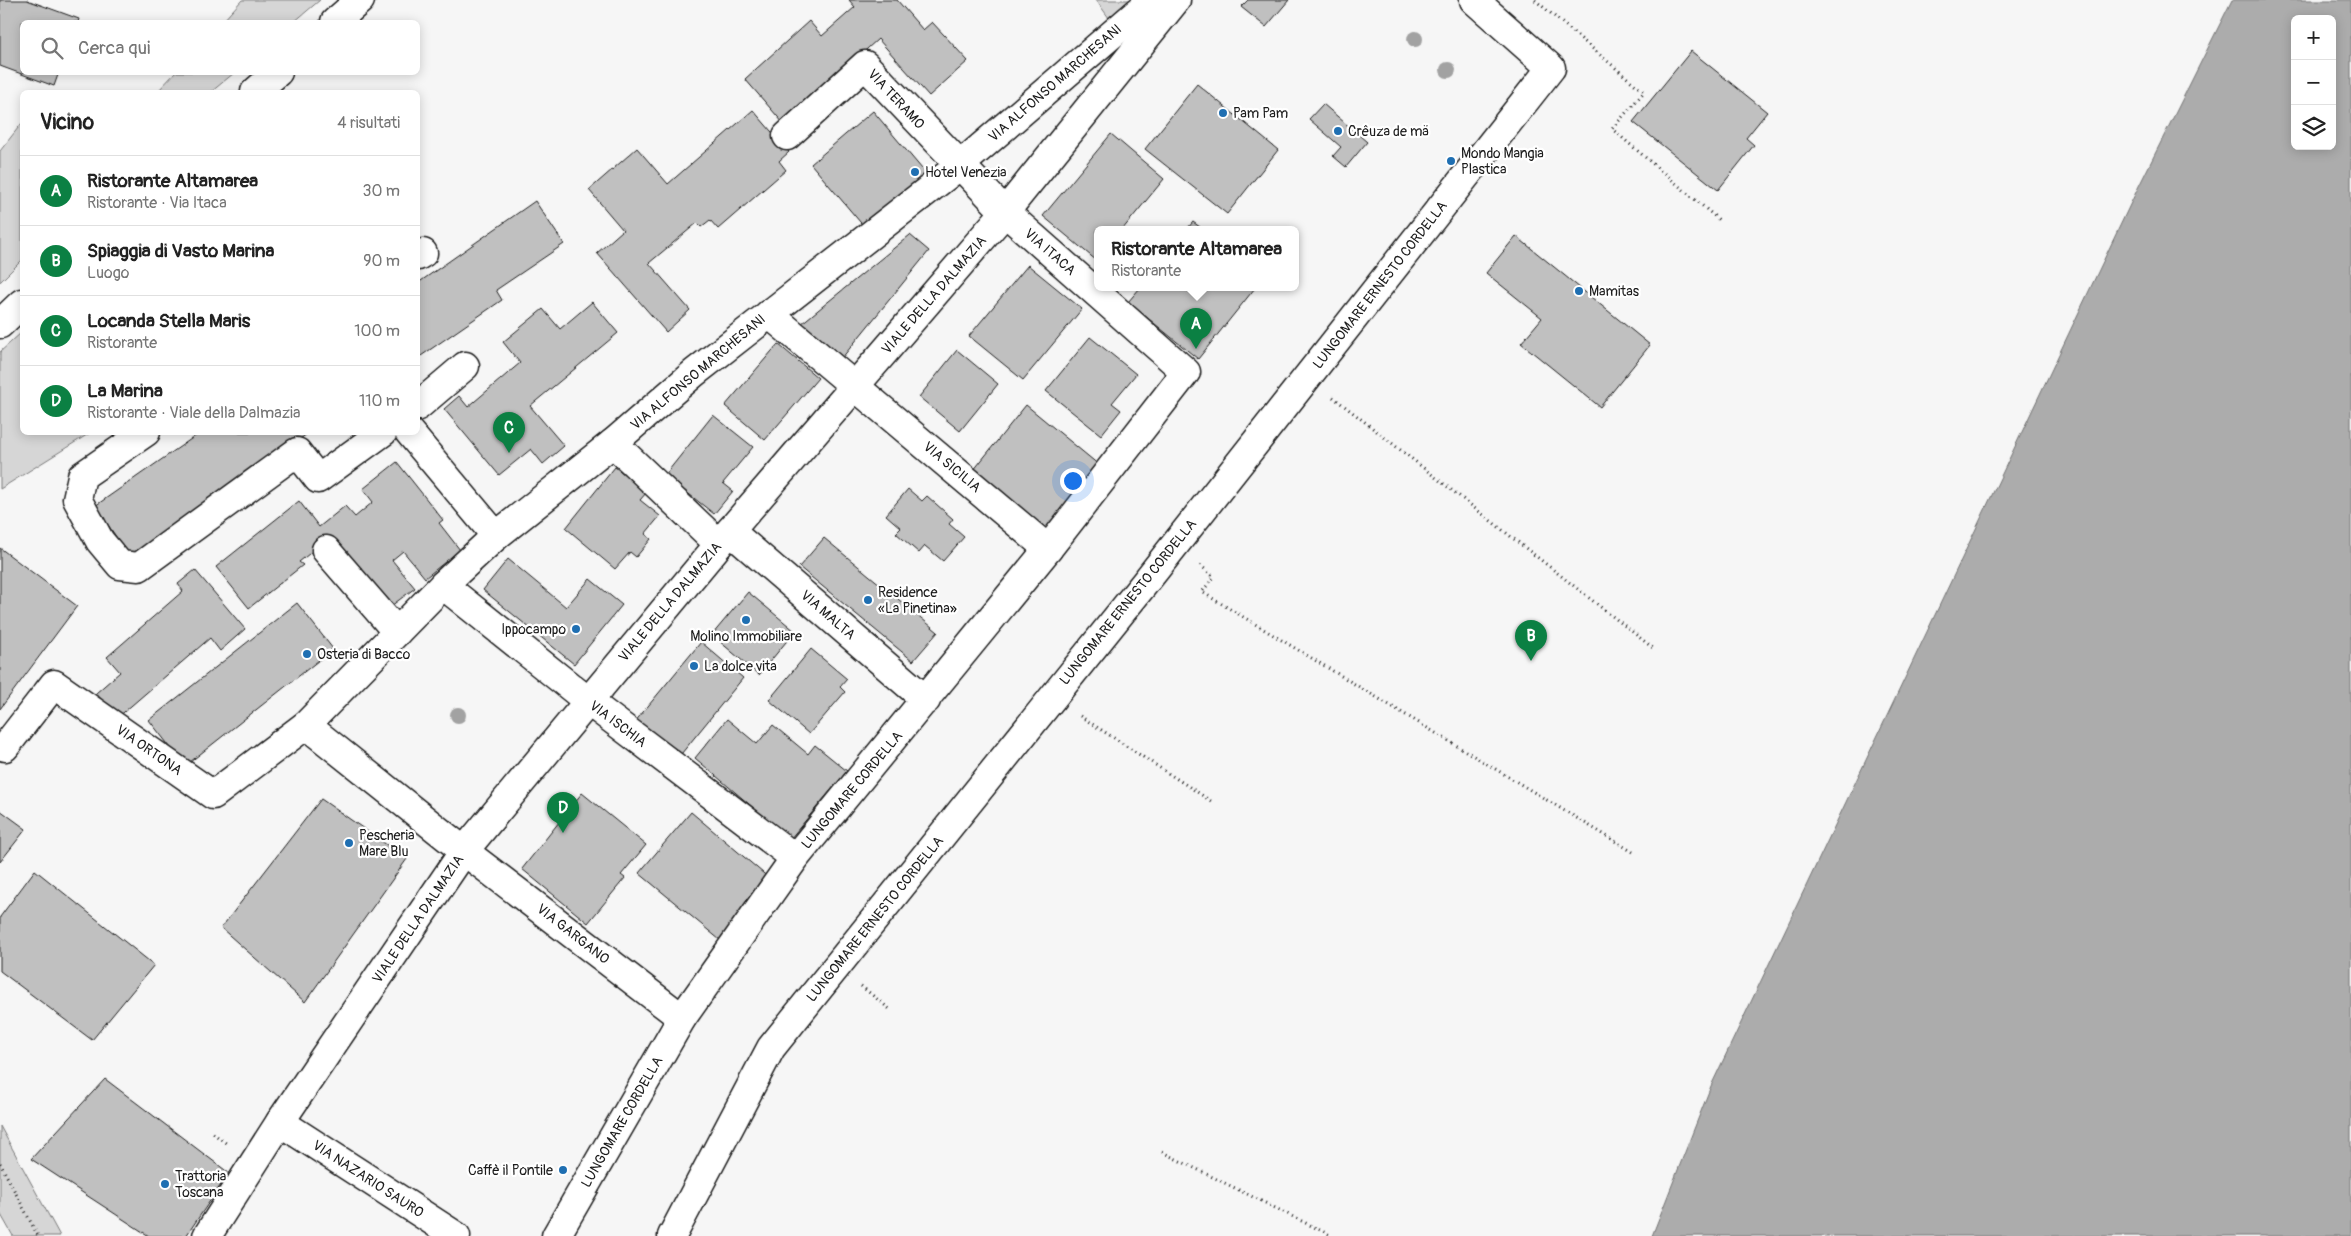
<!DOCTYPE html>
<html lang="it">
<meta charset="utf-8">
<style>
:root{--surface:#fff;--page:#f6f6f6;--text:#222;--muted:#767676;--line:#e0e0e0;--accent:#0b8043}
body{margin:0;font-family:Pangolin,sans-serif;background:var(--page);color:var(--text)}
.controls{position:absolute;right:15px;top:15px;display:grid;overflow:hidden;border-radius:8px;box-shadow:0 2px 12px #0003}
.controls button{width:45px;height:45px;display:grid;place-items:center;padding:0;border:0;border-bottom:1px solid var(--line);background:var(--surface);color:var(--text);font:25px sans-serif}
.you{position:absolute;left:1072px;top:480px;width:18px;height:18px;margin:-12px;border:4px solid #fff;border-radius:50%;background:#1a73e8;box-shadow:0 0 0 8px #1a73e833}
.badge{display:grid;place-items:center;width:32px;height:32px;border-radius:50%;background:var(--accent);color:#fff;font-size:16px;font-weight:700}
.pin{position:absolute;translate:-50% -41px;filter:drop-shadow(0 1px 2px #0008)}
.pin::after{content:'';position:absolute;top:26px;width:18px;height:15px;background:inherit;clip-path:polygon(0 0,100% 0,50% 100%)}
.popup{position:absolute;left:1094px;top:226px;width:205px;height:65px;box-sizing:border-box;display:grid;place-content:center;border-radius:8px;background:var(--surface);filter:drop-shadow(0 1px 4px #0005);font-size:16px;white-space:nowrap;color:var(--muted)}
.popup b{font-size:19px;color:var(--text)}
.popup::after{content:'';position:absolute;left:50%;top:100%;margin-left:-10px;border:10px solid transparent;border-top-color:var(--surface)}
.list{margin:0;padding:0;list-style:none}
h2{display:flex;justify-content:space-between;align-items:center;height:65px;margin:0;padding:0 20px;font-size:21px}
h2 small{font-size:16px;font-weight:400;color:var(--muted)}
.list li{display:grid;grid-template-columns:32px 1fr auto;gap:15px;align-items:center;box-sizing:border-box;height:70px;padding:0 20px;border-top:1px solid var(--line)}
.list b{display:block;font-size:19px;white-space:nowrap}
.list p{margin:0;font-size:16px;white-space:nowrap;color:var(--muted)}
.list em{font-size:16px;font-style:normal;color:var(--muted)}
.icon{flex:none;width:28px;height:28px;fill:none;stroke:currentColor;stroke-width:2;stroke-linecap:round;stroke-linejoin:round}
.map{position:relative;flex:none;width:2351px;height:1236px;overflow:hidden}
.search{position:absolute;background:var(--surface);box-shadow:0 2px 12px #0003;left:20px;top:20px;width:400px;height:55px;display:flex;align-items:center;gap:12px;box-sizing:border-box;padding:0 18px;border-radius:8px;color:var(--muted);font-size:19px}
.panel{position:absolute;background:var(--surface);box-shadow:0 2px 12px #0003;left:20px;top:90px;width:400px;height:345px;border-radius:8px}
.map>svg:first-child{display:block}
.green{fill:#d6d6d6;stroke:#797979}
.water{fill:#acacac;stroke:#727272;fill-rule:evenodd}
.building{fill:#c0c0c0;stroke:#1c1c1c}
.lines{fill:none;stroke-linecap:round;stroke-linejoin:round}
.minor-casing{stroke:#1c1c1c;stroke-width:31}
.path{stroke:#1c1c1c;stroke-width:3;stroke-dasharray:1 4;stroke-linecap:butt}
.minor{stroke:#fff;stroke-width:28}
.tree{fill:#a2a2a2}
.poi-dot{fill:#1f6fb2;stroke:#fff;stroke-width:2}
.labels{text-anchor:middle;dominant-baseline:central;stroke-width:4.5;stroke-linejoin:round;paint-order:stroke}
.street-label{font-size:14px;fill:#1c1c1c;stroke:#fff}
.poi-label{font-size:14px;fill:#1c1c1c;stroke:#fff;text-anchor:start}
</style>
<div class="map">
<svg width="2351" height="1236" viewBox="0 0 2351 1236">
<rect width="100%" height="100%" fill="#f6f6f6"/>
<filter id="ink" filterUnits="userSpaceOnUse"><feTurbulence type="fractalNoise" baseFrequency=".02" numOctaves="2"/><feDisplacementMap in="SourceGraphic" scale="10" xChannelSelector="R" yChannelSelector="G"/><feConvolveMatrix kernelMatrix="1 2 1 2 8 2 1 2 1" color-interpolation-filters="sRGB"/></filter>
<g filter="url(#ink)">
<g class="green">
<path d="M242 0H320L294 22H222Z"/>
<path d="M1096 0H1132L1109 18Z"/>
<path d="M176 72H234V73L211 92H157Z"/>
<path d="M22 123V260L0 282V151Z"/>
<path d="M22 332V432L90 433 0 489V352Z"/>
<path d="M0 1126 60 1236H13L0 1213Z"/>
</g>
<path class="water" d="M2232 0H2351V1236H1652L1711 1086 2138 188ZM2295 19H2332V146H2295Z"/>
<g class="building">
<path d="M0 0H27L79 19 78 22H22V72H59L54 86 0 66Z"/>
<path d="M849 0H897L923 30 932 22 968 61 929 96 878 39 784 124 745 79 809 21 822 36 855 7Z"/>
<path d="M1248 0H1289L1266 27 1241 7Z"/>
<path d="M1691 51 1767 112 1746 138 1754 145 1718 190 1633 122Z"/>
<path d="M1197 84 1278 150 1227 214 1145 149Z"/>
<path d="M1323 104 1367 142 1346 167 1333 156 1341 147 1309 119Z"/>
<path d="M753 110 789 152 779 161 786 170 718 229 710 220 701 227 697 223 649 263 690 310 666 332 597 253 623 230 589 190 637 148 668 184Z"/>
<path d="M873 111 928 176 866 229 811 164Z"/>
<path d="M1111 134 1164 179 1122 230H1097V261L1043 216Z"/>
<path d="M535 201 564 244 496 290 502 300 418 358V283Z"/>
<path d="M1193 222 1204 230H1186Z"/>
<path d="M910 235 929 251 837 364 796 328Z"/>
<path d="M1516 236 1650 345 1600 407 1521 343 1542 318 1486 273Z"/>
<path d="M1028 265 1082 309 1023 380 969 336Z"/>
<path d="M1140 288H1255L1198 359 1128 302Z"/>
<path d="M592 302 618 333 530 406 564 446 543 464 531 449 499 475 444 409 459 396 468 407 520 363 503 342 543 309 560 329Z"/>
<path d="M1090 337 1136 374 1112 403 1121 410 1101 435 1046 391Z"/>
<path d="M778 344 818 378 765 440 725 406Z"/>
<path d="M957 350 998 384 960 431 919 397Z"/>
<path d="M1026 405 1105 470 1052 535 973 471Z"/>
<path d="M713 415 753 447 723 483 733 491 714 514 665 475Z"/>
<path d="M201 432H310L130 557 95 506Z"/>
<path d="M397 462 443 520 439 523 460 550 425 578 403 551 392 560 415 588 387 609 330 537 299 562 303 565 249 608 216 567 299 501 319 527 345 506 355 517 373 502 363 489Z"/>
<path d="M615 467 647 492 640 500 660 516 645 534 651 539 636 557 630 552 615 569 566 528Z"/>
<path d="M908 489 922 501 927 496 953 519 949 524 964 537 943 561 925 546 919 553 896 533 901 528 886 515Z"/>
<path d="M824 538 938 632 913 661 799 567Z"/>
<path d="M0 548 77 606 0 709Z"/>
<path d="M508 559 566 607 590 579 622 605 574 664 483 590Z"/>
<path d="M195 570 245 629 220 651 210 638 117 718 96 693 120 672 107 657 183 591 178 584Z"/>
<path d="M748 592 795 631 759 675 712 635Z"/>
<path d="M297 603 333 649 185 766 149 720Z"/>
<path d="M701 642 743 678 677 759 634 723Z"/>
<path d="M811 649 847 679 840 687 845 692 809 734 769 700Z"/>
<path d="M727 719 757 744 773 725 808 754 815 745 847 771 790 839 695 758Z"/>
<path d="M582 793 646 845 621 875 625 878 588 923 522 869Z"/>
<path d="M321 799 407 859 305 1002 221 928Z"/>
<path d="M0 810 26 829 0 862Z"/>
<path d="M691 812 770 879 720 940 639 873Z"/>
<path d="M35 870 154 965 92 1040 0 971V917Z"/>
<path d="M105 1079 229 1173 186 1236H149L31 1159Z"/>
</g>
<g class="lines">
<defs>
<g id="minor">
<path d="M335 22 360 0"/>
<path d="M255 92 278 72"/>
<path d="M418 256 423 253"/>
<path d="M769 314 1048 549"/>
<path d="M0 324 22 303"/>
<path d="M418 406 465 366"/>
<path d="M146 432 82 476 77 499 100 541 120 565 139 567 297 452 318 479 383 432"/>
<path d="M409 432 496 536"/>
<path d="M613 443 719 544"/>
<path d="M730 531 926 700"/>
<path d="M326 550 397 632"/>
<path d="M443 585 588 701 795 858"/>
<path d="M5 747 54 684 213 795 306 725"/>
<path d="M682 1018 464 851 306 725 443 585 496 536 613 443 694 373 959 166 1152 0"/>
<path d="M280 1122 456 1236"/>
<path d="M207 1236 280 1122 464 851 730 531 1005 212 1176 0"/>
<path d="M556 1236 682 1018 795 858 1048 549 1186 372 1005 212 865 65 787 136"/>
<path d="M672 1236 771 1048 1144 584 1551 68 1474 0"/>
</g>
</defs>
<use href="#minor" class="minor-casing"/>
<g class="path">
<path d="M1535 0 1644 92 1612 129 1719 220"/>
<path d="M1333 397 1653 648"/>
<path d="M1200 565 1214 577 1202 592 1633 852"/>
<path d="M1080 716 1214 803"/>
<path d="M861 986 892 1011"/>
<path d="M213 1133 227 1144"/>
<path d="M1162 1152 1332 1236"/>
<path d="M0 1163 38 1236"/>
</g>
<use href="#minor" class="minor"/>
</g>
<g class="tree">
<circle cx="1415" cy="39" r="8"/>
<circle cx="1448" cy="70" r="8"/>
<circle cx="458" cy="715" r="8"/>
</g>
</g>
<g class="poi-dot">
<circle cx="1223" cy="113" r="5"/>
<circle cx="1338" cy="131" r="5"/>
<circle cx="1451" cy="161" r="5"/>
<circle cx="915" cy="172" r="5"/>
<circle cx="1579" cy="291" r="5"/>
<circle cx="868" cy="600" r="5"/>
<circle cx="746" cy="620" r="5"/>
<circle cx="576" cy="629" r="5"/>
<circle cx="307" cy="654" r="5"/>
<circle cx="694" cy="666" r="5"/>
<circle cx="349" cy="843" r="5"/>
<circle cx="563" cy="1170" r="5"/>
<circle cx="165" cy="1184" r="5"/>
</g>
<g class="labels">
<g class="street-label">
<text transform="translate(1055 83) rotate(-41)">VIA ALFONSO MARCHESANI</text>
<text transform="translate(896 99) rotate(47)">VIA TERAMO</text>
<text transform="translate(1050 252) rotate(41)">VIA ITACA</text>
<text transform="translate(1380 285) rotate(-52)">LUNGOMARE ERNESTO CORDELLA</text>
<text transform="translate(934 295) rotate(-49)">VIALE DELLA DALMAZIA</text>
<text transform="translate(698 372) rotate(-40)">VIA ALFONSO MARCHESANI</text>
<text transform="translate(952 467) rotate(40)">VIA SICILIA</text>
<text transform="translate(670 602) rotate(-50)">VIALE DELLA DALMAZIA</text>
<text transform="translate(1128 602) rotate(-51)">LUNGOMARE ERNESTO CORDELLA</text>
<text transform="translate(828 615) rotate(41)">VIA MALTA</text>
<text transform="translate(618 724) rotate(37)">VIA ISCHIA</text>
<text transform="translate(149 750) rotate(35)">VIA ORTONA</text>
<text transform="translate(852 790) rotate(-50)">LUNGOMARE CORDELLA</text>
<text transform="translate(418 919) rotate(-56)">VIALE DELLA DALMAZIA</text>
<text transform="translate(875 919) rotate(-51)">LUNGOMARE ERNESTO CORDELLA</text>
<text transform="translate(573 934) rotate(38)">VIA GARGANO</text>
<text transform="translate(622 1122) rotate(-60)">LUNGOMARE CORDELLA</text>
<text transform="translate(368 1179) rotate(33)">VIA NAZARIO SAURO</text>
</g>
<g class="poi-label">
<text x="1233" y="113">Pam Pam</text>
<text x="1348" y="131">Crêuza de mä</text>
<text x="1461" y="153">Mondo Mangia<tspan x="1461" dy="16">Plastica</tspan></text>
<text x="925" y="172">Hotel Venezia</text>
<text x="1589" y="291">Mamitas</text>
<text x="878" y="592">Residence<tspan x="878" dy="16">«La Pinetina»</tspan></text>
<text x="566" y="629" text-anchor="end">Ippocampo</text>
<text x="746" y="636" text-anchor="middle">Molino Immobiliare</text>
<text x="317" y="654">Osteria di Bacco</text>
<text x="704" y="666">La dolce vita</text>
<text x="359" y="835">Pescheria<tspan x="359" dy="16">Mare Blu</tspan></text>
<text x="553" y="1170" text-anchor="end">Caffè il Pontile</text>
<text x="175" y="1176">Trattoria<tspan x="175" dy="16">Toscana</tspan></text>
</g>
</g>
</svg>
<div class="controls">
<button>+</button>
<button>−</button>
<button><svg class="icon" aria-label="layers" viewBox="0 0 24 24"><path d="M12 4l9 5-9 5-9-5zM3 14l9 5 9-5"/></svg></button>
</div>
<div class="you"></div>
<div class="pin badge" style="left:1196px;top:349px">A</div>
<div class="popup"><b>Ristorante Altamarea</b>Ristorante</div>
<div class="pin badge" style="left:1531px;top:661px">B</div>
<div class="pin badge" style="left:509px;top:453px">C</div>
<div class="pin badge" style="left:563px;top:833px">D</div>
<div class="search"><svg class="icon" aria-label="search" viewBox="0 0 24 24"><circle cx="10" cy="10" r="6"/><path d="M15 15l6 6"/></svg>Cerca qui</div>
<section class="panel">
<h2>Vicino<small>4 risultati</small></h2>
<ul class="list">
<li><span class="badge">A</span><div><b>Ristorante Altamarea</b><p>Ristorante · Via Itaca</p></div><em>30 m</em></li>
<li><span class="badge">B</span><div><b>Spiaggia di Vasto Marina</b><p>Luogo</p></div><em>90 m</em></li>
<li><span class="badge">C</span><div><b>Locanda Stella Maris</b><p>Ristorante</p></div><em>100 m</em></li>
<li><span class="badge">D</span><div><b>La Marina</b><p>Ristorante · Viale della Dalmazia</p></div><em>110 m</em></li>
</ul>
</section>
</div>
